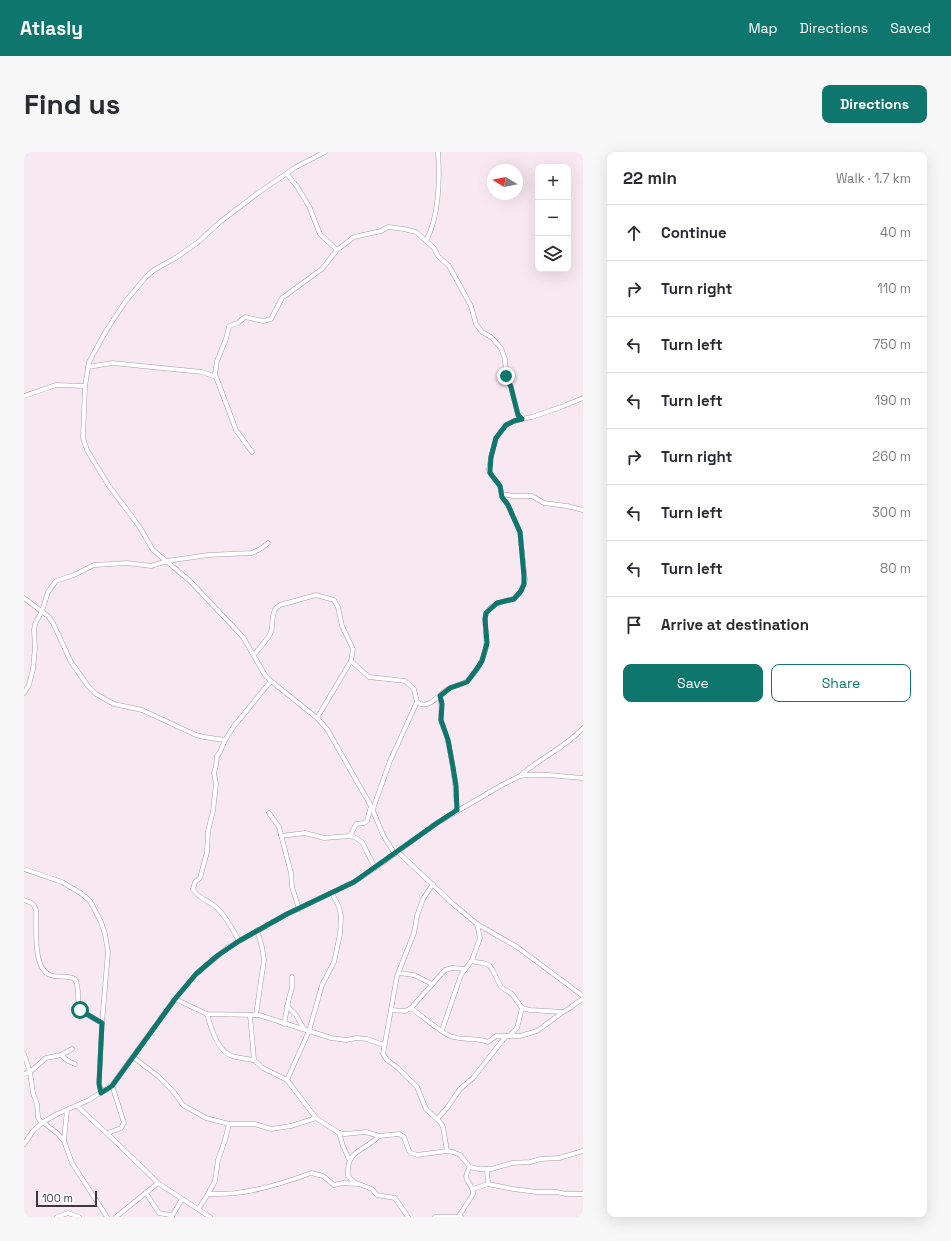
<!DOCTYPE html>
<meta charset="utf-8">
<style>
:root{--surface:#fff;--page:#f7f7f7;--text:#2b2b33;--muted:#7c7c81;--line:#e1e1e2;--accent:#0f766e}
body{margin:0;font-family:"Space Grotesk",sans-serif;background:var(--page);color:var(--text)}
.controls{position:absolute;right:12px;top:12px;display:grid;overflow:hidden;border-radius:8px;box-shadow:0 4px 16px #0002}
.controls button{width:36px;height:36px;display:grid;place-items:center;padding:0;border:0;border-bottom:1px solid var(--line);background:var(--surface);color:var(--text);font:20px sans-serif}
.compass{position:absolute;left:463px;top:12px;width:36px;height:36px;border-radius:50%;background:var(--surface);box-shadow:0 4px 16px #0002;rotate:280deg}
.scale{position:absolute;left:12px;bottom:10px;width:61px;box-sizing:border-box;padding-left:4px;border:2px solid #3e383c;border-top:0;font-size:11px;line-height:14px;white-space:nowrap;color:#3e383c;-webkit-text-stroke:3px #fff;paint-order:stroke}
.stop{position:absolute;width:12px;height:12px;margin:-9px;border:3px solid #0f766e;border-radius:50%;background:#fff}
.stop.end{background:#0f766e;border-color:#fff;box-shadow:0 1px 4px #0008}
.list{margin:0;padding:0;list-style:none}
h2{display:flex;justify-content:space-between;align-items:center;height:52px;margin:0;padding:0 16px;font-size:17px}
h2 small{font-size:13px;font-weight:400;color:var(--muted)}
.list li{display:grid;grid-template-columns:26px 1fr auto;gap:12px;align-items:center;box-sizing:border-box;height:56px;padding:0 16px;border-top:1px solid var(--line)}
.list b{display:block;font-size:15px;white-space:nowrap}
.list em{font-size:13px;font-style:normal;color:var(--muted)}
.actions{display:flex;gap:8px;padding:12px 16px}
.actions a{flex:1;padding:9px 0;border:1px solid var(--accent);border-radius:8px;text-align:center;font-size:14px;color:var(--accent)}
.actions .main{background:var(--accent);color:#fff}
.icon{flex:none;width:22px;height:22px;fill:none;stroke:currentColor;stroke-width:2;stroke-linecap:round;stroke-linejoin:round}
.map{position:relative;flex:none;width:559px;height:1065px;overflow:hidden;border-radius:8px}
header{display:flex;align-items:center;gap:24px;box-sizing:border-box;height:56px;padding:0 20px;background:var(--accent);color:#fff}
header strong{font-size:19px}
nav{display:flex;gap:22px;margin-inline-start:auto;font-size:14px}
.intro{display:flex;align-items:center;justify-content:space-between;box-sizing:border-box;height:96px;padding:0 24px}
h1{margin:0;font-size:28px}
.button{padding:10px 18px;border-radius:8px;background:var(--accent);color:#fff;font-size:14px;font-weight:700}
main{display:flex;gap:24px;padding:0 24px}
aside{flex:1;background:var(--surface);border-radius:8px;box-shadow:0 4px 16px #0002}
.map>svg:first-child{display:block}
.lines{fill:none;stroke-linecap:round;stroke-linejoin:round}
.minor-casing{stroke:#a99aa3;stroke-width:5}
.minor{stroke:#fff;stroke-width:4}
.route{stroke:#0f766e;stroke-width:5}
</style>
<header>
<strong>Atlasly</strong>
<nav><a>Map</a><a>Directions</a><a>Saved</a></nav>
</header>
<div class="intro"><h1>Find us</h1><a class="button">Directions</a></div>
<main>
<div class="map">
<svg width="559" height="1065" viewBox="0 0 559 1065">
<rect width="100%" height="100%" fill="#f8e8f2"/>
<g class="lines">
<defs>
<g id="minor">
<path d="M301 0 272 15 234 41 196 70 173 91 153 105 130 118 122 125 101 150 82 179 65 210 61 234 59 286 63 298 69 308 85 334 115 374 129 398 166 429 219 485 241 523 247 529 293 566 303 577 347 654 359 683 371 702"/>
<path d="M263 22 274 36 285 54 296 82 313 98"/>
<path d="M402 89C415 65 416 27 414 0"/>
<path d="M64 215 88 211 178 220 192 225"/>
<path d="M0 244 32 233 61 234"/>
<path d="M228 300 212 278 191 222 193 209 202 187 205 174 214 171 221 165 239 169 247 167 258 146 298 117 313 98 330 85 357 79 364 75 380 77 392 80 410 96 414 104 425 114 447 154 452 172 458 180 467 185 477 196 481 207 482 224 487 235 494 263 497 267 508 265 537 255 559 246"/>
<path d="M478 342 489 344H508L520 351 543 354 559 358"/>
<path d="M0 446 24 464 29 471 47 510 64 534 72 542 90 552 118 558 172 583 180 585 201 588"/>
<path d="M230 503C234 497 246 485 247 480 250 470 246 459 256 453L292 443 310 448 314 455 318 474 329 497 327 509 293 566"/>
<path d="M327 509 345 525 381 529 390 537 393 550C404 559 415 542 424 537 430 533 438 534 444 528 452 521 458 510 461 499 465 488 458 467 463 460 469 451 479 449 490 447L497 439 501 428 496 380 484 353 478 345 476 334 466 321 465 318 467 305 472 286 482 273 490 269 498 267"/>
<path d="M0 541 5 533 9 517 11 496 10 478 11 472 18 459 24 440 32 429 50 423 70 413 103 411 127 414 143 409 184 403 228 401 238 396 244 391"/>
<path d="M416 544C419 553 416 561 417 569 419 576 423 582 424 590 429 612 432 635 433 658"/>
<path d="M497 623C516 606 542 595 559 576"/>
<path d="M349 657 366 609 393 550"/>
<path d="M245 661 255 675 267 721 268 735 275 757"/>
<path d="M257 684 281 681 300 686 326 684 332 686 338 690 351 716"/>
<path d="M326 684 332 672 340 671 343 669 347 654"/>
<path d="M374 700 429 752 453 772 493 795 559 844"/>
<path d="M0 717 38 730 58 742 66 749 77 770 81 782 84 800 78 871 75 929 77 941"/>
<path d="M409 732 399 747 393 764 390 781 373 824 359 902 363 908 374 916 393 935 402 957 416 970 419 975 423 999"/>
<path d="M0 748C6 750 10 751 12 758 13 774 8 816 26 823 34 826 43 823 51 827 54 832 54 837 54 843 54 862 63 863 78 871"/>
<path d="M453 772 456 786 448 808 451 810 459 811 465 813 469 819 477 835 488 842 498 856 506 858 539 860C547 857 551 850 559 847"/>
<path d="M215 789C209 778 203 766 194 757 187 749 174 747 169 737L171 730 176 726 183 700 184 679 189 659 192 632 190 621 192 614 193 604 196 600 201 588 210 574 247 529"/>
<path d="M375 821 390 823 408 832"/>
<path d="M151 847 183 862 235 863 307 886 322 888 333 886 343 887 360 893"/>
<path d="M263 854 272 863 280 877"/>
<path d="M387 856C397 863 416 880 426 884 438 889 452 885 464 890L472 884H496L513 879 539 860"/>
<path d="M367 858 381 859 387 856 421 818 428 816 441 817"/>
<path d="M183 862C187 875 193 899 208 904 215 906 223 907 230 908"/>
<path d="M226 863 230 908 239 916 263 928 292 966 315 981 321 982 342 980 355 984 375 982 380 985 385 999 387 1001 393 1003 423 999 429 1000 436 1003 446 1015 455 1017H467L488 1011 506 1010 517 1007 535 1006 559 999"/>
<path d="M232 863 240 808 238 795 233 778"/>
<path d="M260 872 265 846 268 836V825"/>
<path d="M418 878 437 823 448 808"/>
<path d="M485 884 493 876 498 856"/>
<path d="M0 902 6 920 9 941 13 952 14 965 17 971"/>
<path d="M37 903 44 909 51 912"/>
<path d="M109 905 135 925 149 939 159 953 182 966 205 972H231L247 977 267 974 292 966"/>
<path d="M0 922 6 920 22 906 37 903 48 897"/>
<path d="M263 928 285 879 298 833 310 810 316 782 317 764 315 755 308 741"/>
<path d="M53 954 91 989 134 1031 186 1065"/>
<path d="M413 967 423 956 436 937 449 926 482 884"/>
<path d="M19 970 34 982 40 989 48 1011 83 1065"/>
<path d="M84 981 97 976 100 971 88 933"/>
<path d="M315 981 319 994 325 1007"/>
<path d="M355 984C340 1000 322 997 324 1024L330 1030 348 1037 353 1043 371 1046 384 1065"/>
<path d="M40 988 43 958"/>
<path d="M0 992 9 979 19 970 33 962 65 948 88 933 151 847 172 822 203 796 263 762 330 730 351 716 413 671 478 633 496 624 505 623H524L559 626"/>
<path d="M463 1017 464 1032"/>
<path d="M449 1037 464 1032 489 1037 513 1040H533L542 1042H559"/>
<path d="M122 1041 135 1061 146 1063 148 1065"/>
<path d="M184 1042C194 1042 203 1042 212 1041 238 1038 263 1030 287 1021L299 1024 310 1033 319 1031 333 1032"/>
<path d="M175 1056 184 1042 191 1029 194 1008 201 988 205 972"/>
<path d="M148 1064 158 1047"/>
<path d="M435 1064 449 1042C449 1029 436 1030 446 1015"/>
<path d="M33 1065 44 1061 55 1065"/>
<path d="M92 1065 134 1031"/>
<path d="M411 1065H437"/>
</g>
</defs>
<use href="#minor" class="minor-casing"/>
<use href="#minor" class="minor"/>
</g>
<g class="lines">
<path class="route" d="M56 858 78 871 75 932 77 941 88 934 151 847 172 822 193 804 215 789 263 762 330 730 413 671 433 658 432 634 429 615 424 588 417 568 418 552 416 544 426 536 443 530 452 518 458 509 463 491 461 467 462 461 473 451 490 447 497 439 500 432V424L496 380 484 353 478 345 476 334 466 321V318L467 305 472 286 482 273 490 269 498 267 494 263 487 235 482 224"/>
</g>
</svg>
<div class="controls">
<button>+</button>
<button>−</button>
<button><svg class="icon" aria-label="layers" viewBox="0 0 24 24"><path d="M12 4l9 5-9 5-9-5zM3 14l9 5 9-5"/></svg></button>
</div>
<svg class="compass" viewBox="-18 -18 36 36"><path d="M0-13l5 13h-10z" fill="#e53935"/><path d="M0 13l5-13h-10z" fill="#7c7c81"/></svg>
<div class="scale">100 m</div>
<div class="stop" style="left:56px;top:858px"></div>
<div class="stop end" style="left:482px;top:224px"></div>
</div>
<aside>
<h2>22 min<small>Walk · 1.7 km</small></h2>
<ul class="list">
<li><svg class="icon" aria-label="ahead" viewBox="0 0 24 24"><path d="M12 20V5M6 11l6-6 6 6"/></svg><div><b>Continue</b></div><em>40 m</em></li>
<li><svg class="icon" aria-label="right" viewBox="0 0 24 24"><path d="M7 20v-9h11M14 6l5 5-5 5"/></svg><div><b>Turn right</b></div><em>110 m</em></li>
<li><svg class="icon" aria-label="left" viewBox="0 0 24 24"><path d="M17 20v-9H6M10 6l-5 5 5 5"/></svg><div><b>Turn left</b></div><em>750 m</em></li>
<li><svg class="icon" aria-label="left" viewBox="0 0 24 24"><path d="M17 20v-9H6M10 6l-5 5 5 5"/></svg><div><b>Turn left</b></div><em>190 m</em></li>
<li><svg class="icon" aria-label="right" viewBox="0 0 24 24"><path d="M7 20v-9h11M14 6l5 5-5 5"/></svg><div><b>Turn right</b></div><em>260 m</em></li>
<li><svg class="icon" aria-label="left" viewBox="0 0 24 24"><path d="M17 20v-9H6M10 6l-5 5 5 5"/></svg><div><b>Turn left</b></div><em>300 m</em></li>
<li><svg class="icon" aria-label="left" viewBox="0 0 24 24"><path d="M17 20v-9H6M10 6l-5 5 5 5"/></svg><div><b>Turn left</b></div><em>80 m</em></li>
<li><svg class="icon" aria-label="arrive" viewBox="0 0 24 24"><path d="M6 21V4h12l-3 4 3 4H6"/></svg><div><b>Arrive at destination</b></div></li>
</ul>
<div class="actions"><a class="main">Save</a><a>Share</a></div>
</aside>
</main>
